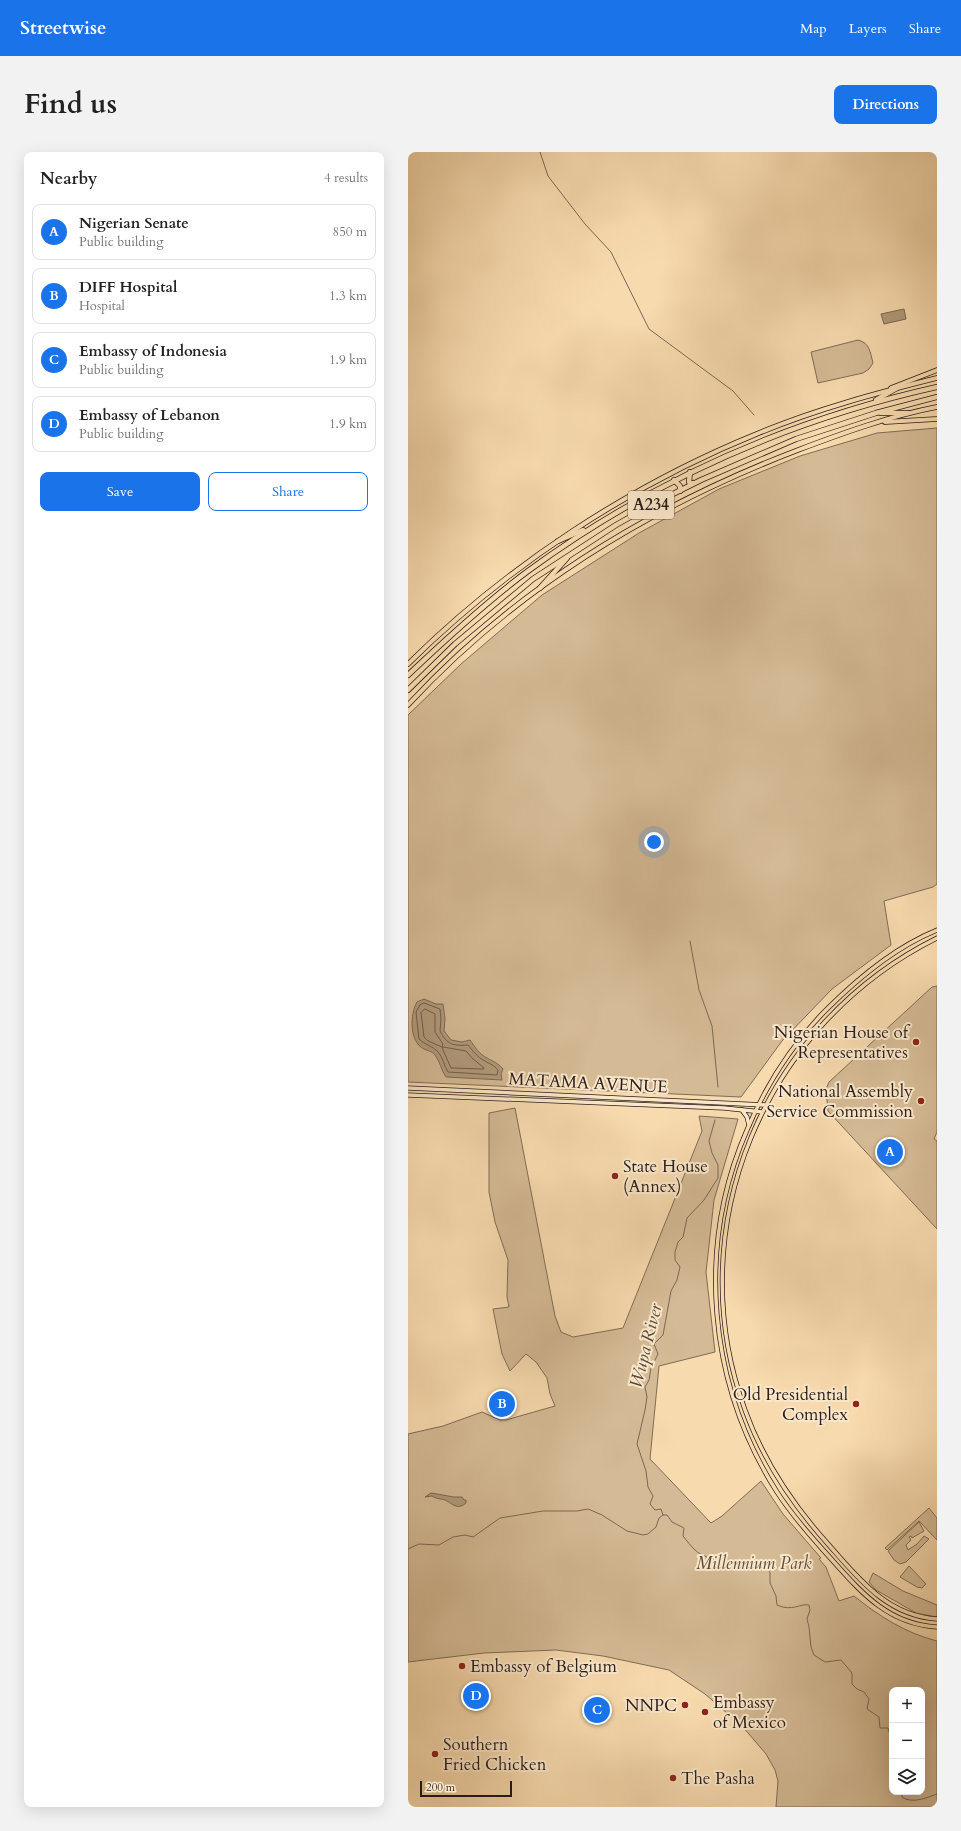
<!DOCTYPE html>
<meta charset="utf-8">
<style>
:root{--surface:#fff;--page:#f2f2f2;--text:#222;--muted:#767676;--line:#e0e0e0;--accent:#1a73e8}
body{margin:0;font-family:Cardo,serif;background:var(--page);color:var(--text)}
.controls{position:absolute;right:12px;bottom:12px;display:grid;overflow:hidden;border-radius:8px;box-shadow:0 4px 16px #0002}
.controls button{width:36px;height:36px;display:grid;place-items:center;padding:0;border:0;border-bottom:1px solid var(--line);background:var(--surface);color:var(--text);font:20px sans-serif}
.scale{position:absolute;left:12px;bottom:10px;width:92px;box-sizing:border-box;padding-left:4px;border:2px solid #2a1d19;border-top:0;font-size:11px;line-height:14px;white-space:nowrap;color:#2a1d19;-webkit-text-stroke:3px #fae7ca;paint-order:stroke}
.you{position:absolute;left:246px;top:690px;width:14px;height:14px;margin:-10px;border:3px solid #fff;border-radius:50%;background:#1a73e8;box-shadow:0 0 0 6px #1a73e833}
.badge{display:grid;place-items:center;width:26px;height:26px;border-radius:50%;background:var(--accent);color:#fff;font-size:13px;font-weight:700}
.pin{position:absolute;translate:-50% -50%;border:2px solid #fff;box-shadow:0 1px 4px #0006}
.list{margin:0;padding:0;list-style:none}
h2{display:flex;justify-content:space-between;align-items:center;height:52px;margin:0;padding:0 16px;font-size:17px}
h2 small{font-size:13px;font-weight:400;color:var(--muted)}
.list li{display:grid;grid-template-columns:26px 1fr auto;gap:12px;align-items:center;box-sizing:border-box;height:56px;margin:0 8px 8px;padding:0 8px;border:1px solid var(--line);border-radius:8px}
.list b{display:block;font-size:15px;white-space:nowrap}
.list p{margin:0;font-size:13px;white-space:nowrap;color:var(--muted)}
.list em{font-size:13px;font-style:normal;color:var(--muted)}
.actions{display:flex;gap:8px;padding:12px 16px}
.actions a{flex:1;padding:9px 0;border:1px solid var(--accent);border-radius:8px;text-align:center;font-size:14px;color:var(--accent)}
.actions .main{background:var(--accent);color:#fff}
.icon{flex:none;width:22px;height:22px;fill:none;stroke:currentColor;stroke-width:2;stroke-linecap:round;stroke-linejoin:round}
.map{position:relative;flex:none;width:529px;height:1655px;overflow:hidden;border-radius:8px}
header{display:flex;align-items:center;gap:24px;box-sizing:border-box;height:56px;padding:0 20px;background:var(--accent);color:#fff}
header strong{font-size:19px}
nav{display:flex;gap:22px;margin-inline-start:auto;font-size:14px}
.intro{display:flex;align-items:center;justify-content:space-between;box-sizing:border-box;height:96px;padding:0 24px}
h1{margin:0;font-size:28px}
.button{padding:10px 18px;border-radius:8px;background:var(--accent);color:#fff;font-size:14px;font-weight:700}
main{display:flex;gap:24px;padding:0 24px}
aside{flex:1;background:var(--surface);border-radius:8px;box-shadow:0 4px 16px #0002}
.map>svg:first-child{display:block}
.green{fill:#d4ba95;stroke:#7f6c57;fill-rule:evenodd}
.water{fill:#b19a7b;stroke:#7b6854}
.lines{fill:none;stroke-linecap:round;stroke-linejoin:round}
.shore{stroke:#6e5c4a;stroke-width:1}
.stream{stroke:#7b6854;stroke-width:1}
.secondary-casing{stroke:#2a1d19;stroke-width:5}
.primary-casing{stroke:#2a1d19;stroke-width:5}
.trunk-casing{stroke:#2a1d19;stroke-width:5.5}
.motorway-casing{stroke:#2a1d19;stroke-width:6}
.secondary{stroke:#fae7ca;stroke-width:3.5}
.primary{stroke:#f7daae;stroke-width:3.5}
.trunk{stroke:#f7daae;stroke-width:4}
.motorway{stroke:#f7daae;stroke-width:4.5}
.poi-dot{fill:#8f2418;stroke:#fae7ca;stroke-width:1.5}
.labels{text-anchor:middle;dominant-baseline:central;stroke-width:4;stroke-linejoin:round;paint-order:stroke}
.shield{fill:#fae7ca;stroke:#685a4e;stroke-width:1}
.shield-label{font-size:16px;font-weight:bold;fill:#2a1d19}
.poi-label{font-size:17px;fill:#2a1d19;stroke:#fae7ca;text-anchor:start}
.street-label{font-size:17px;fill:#2a1d19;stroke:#fae7ca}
.park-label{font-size:17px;font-style:italic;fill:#5d4c3e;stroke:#fae7ca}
.water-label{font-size:18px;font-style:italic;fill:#59493b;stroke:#fae7ca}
</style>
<header>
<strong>Streetwise</strong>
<nav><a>Map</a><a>Layers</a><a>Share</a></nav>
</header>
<div class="intro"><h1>Find us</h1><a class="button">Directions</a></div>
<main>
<aside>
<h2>Nearby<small>4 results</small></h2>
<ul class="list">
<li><span class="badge">A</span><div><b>Nigerian Senate</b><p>Public building</p></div><em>850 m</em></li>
<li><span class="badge">B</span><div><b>DIFF Hospital</b><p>Hospital</p></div><em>1.3 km</em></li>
<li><span class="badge">C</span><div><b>Embassy of Indonesia</b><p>Public building</p></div><em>1.9 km</em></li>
<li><span class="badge">D</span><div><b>Embassy of Lebanon</b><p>Public building</p></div><em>1.9 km</em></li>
</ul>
<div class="actions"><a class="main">Save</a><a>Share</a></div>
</aside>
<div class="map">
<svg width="529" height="1655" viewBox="0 0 529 1655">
<rect width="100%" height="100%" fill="#f7daae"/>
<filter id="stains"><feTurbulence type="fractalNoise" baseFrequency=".005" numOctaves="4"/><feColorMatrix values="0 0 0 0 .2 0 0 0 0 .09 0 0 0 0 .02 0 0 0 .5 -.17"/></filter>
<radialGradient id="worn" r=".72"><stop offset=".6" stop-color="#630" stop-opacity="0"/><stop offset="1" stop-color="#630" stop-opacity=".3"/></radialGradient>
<g class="green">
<path d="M450 188C462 191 462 200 465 211L461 217 455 221 410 231 403 200Z"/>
<path d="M529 276V732L525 735 476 749 483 793 424 837 374 889 333 945 0 930V563L53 512 134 443 231 381 311 337 392 304 469 281Z"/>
<path d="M529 834V980L526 987 529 989V1077L420 959 418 937 421 930 524 835Z"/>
<path d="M107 956 147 1164 153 1180 165 1185 215 1176 294 979 291 964 330 967 306 1048 298 1120 307 1200 251 1214 242 1307 303 1371 314 1364 353 1329 375 1362 413 1406 411 1407 418 1415 431 1449 446 1444C471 1464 497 1481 529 1489V1655H368L370 1629 367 1618 358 1602 334 1574 297 1542 261 1518 195 1504 148 1498 76 1501 0 1510V1282L35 1274 74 1260 92 1268H98L147 1254 142 1242 139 1226 128 1210 118 1202 102 1219 94 1202 85 1157 101 1155 99 1145 100 1108 87 1070 81 1040V961ZM484 1538H514V1640H484Z"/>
<path d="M521 1356 529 1366V1388L511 1369 479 1398 477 1396Z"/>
<path d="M511 1370 516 1379 504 1386 503 1384 501 1385 503 1388 498 1393 500 1398 509 1392 516 1384 521 1387 498 1410 492 1412 486 1408 480 1399Z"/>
<path d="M501 1414 518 1432 514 1436 509 1435 492 1425Z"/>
<path d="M465 1421 495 1439 529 1453V1465L508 1461 468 1438 461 1430Z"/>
</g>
<g class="water">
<path d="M496 157 498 167 476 172 473 162Z"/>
<path d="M16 847 28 852H35L37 867 36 879 43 888 54 890 62 888C67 895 71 902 79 906 86 910 90 911 95 917L93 922 94 928 38 925C33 918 32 909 27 903 24 899 20 899 16 897 1 890 2 862 9 850Z"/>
<path d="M23 1341 46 1345H54L56 1348H58V1351C50 1358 46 1353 39 1349 34 1346 30 1348 24 1344L17 1345Z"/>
</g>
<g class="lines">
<g class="shore">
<path d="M16 851 32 857 33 867 32 879C39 893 46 894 60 893 65 899 69 905 77 909 82 912 86 913 90 918L89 923 40 920C36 914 35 905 30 900 25 894 17 893 11 887L8 860 12 853Z"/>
<path d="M17 857 27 862V880L35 892 34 895 20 889 16 885 13 861Z"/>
<path d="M35 895 58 899 64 906 75 915 76 917 43 916 35 898Z"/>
</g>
<g class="stream">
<path d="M132 0 140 24 177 72 203 100 241 177 325 239 346 263"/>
<path d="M282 789 291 838 304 874 310 935"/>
<path d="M307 968 301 989 304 1001 310 1013V1026L296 1048 279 1066 275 1085 270 1090 267 1100V1108L272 1115 269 1128 263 1139 255 1183 246 1192 250 1202 243 1216 241 1228 237 1235 239 1245 237 1258 229 1292 238 1319 240 1335 245 1344 242 1352 247 1358 253 1357 255 1363H259L264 1370 276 1376 275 1384C279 1389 283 1394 287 1398 299 1410 339 1415 355 1411L359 1414 362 1421V1431L368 1444 369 1453C384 1460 393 1451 401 1453L402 1458 399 1467 401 1475 403 1495 406 1503 417 1510 433 1508 444 1521V1532L449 1537 456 1540 461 1547 459 1557 471 1565 472 1576H480L481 1580 484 1581"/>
<path d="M0 1397 11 1392 31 1393 45 1385 57 1383 65 1385 92 1366 135 1359H169L180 1357 194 1363 219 1379 235 1383 240 1382 248 1375 251 1366 255 1363"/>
<path d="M493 1640 494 1645C504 1652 518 1646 529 1642"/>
</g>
<defs>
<g id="secondary">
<path d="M0 936 358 953"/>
<path d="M0 943 316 956 354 960"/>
<path d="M334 958 339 965 341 973"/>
</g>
<g id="primary">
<path d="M529 778C487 795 450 826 419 857 384 892 358 933 339 978 288 1095 300 1232 369 1340 383 1362 399 1380 416 1399 449 1435 476 1472 529 1475"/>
<path d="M529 786C356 872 270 1075 337 1258 355 1308 384 1352 420 1392 450 1426 479 1464 529 1467"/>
</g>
<g id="trunk">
<path d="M483 236 529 218"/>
<path d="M477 270 529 267"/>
<path d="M0 512C99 414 222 333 351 281 409 257 469 241 529 226"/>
<path d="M0 553C107 437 244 354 390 298 435 281 482 264 529 255"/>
</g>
<g id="motorway">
<path d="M468 248 489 236"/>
<path d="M473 261H500"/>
<path d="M282 320 281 330 283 332 285 331"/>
<path d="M266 328 272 334V339"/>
<path d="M150 389 175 378"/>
<path d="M132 436 159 406"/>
<path d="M0 523C38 487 78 450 120 419 243 329 381 268 529 235"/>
<path d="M0 538 47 492 125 427 208 373 249 350 293 328 388 287 468 261 529 245"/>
</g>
</defs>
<use href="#secondary" class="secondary-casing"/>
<use href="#primary" class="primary-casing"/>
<use href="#trunk" class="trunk-casing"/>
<use href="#motorway" class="motorway-casing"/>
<use href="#secondary" class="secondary"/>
<use href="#primary" class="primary"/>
<use href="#trunk" class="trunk"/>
<use href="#motorway" class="motorway"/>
</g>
<g class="poi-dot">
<circle cx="508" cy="890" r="4"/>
<circle cx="513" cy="949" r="4"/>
<circle cx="207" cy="1024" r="4"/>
<circle cx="448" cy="1252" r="4"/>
<circle cx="54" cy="1514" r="4"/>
<circle cx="277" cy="1553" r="4"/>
<circle cx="297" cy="1560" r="4"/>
<circle cx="27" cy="1602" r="4"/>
<circle cx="265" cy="1626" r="4"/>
</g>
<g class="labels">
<rect class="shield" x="220" y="339" width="46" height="28" rx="3"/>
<g class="shield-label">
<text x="243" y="353">A234</text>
</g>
<g class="poi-label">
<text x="500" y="880" text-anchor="end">Nigerian House of<tspan x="500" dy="20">Representatives</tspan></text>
<text x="505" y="939" text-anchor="end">National Assembly<tspan x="505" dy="20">Service Commission</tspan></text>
<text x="215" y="1014">State House<tspan x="215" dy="20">(Annex)</tspan></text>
<text x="440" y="1242" text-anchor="end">Old Presidential<tspan x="440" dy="20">Complex</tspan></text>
<text x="62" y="1514">Embassy of Belgium</text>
<text x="305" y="1550">Embassy<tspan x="305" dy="20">of Mexico</tspan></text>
<text x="269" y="1553" text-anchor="end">NNPC</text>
<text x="35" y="1592">Southern<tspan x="35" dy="20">Fried Chicken</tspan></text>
<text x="273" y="1626">The Pasha</text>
</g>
<g class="street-label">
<text transform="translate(180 931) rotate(3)">MATAMA AVENUE</text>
</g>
<g class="park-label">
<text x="346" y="1411">Millennium Park</text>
</g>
<g class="water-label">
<text transform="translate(238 1194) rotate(-76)">Wupa River</text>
</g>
</g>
<rect width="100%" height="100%" filter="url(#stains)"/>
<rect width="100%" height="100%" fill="url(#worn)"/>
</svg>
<div class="controls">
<button>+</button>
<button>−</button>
<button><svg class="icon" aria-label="layers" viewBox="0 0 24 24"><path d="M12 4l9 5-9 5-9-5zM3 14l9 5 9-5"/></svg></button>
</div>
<div class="scale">200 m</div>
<div class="you"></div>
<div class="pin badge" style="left:482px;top:1000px">A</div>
<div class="pin badge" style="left:94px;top:1252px">B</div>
<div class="pin badge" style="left:189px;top:1558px">C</div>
<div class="pin badge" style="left:68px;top:1544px">D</div>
</div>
</main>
